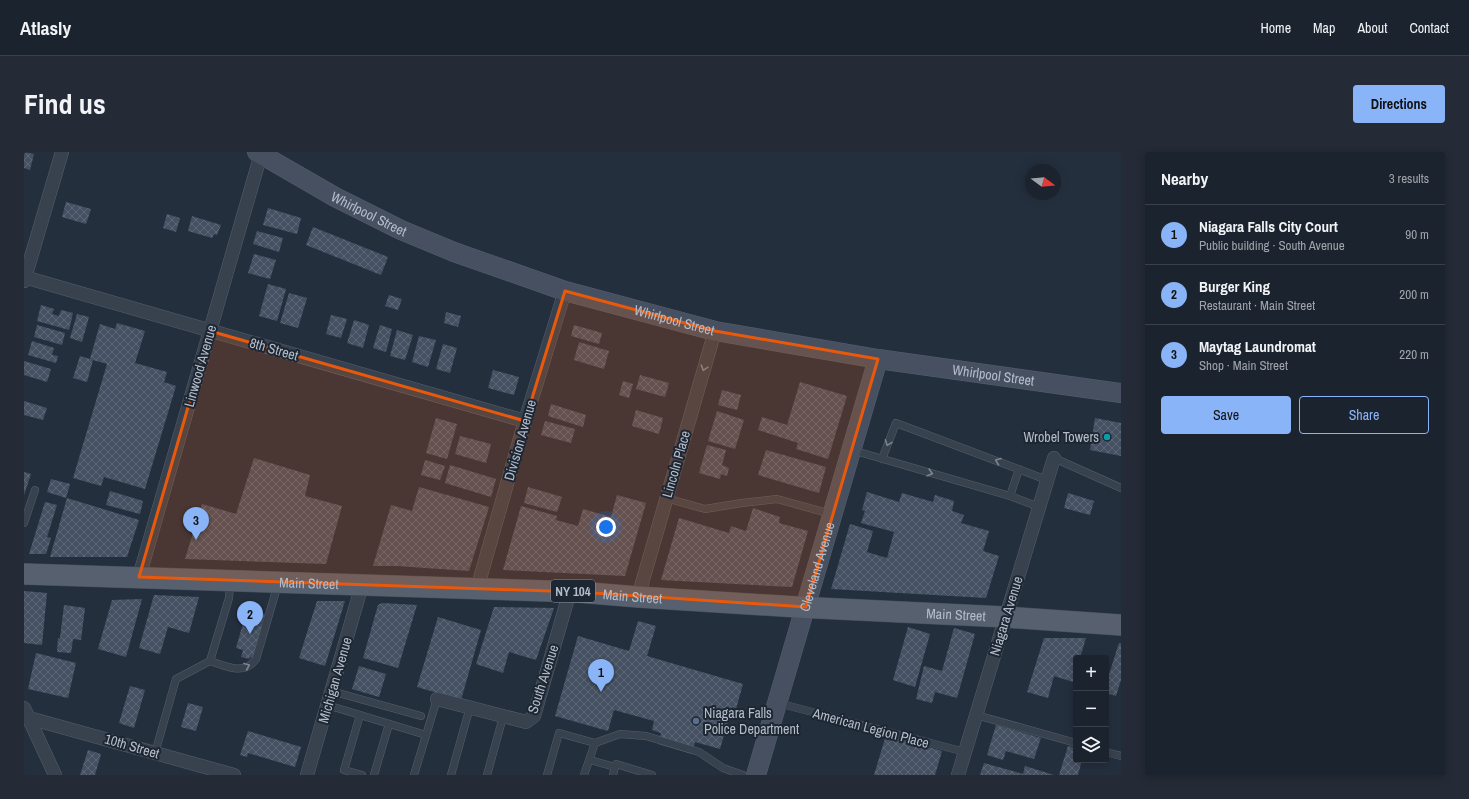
<!DOCTYPE html>
<meta charset="utf-8">
<style>
:root{--surface:#1b232e;--page:#242b36;--text:#f1f3f6;--muted:#a0a4aa;--line:#39404a;--accent:#8ab4f8}
body{margin:0;font-family:"Archivo Narrow",sans-serif;background:var(--page);color:var(--text)}
.controls{position:absolute;right:12px;bottom:12px;display:grid;overflow:hidden;border-radius:4px;box-shadow:0 2px 10px #0003}
.controls button{width:36px;height:36px;display:grid;place-items:center;padding:0;border:0;border-bottom:1px solid var(--line);background:var(--surface);color:var(--text);font:20px sans-serif}
.compass{position:absolute;left:1001px;top:12px;width:36px;height:36px;border-radius:50%;background:var(--surface);box-shadow:0 2px 10px #0003;rotate:106deg}
.you{position:absolute;left:582px;top:375px;width:14px;height:14px;margin:-10px;border:3px solid #fff;border-radius:50%;background:#1a73e8;box-shadow:0 0 0 6px #1a73e833}
.badge{display:grid;place-items:center;width:26px;height:26px;border-radius:50%;background:var(--accent);color:#111;font-size:13px;font-weight:700}
.pin{position:absolute;translate:-50% -33px;filter:drop-shadow(0 1px 2px #0008)}
.pin::after{content:'';position:absolute;top:21px;width:14px;height:12px;background:inherit;clip-path:polygon(0 0,100% 0,50% 100%)}
.list{margin:0;padding:0;list-style:none}
h2{display:flex;justify-content:space-between;align-items:center;height:52px;margin:0;padding:0 16px;font-size:17px}
h2 small{font-size:13px;font-weight:400;color:var(--muted)}
.list li{display:grid;grid-template-columns:26px 1fr auto;gap:12px;align-items:center;box-sizing:border-box;height:60px;padding:0 16px;border-top:1px solid var(--line)}
.list b{display:block;font-size:15px;white-space:nowrap}
.list p{margin:0;font-size:13px;white-space:nowrap;color:var(--muted)}
.list em{font-size:13px;font-style:normal;color:var(--muted)}
.actions{display:flex;gap:8px;padding:12px 16px}
.actions a{flex:1;padding:9px 0;border:1px solid var(--accent);border-radius:4px;text-align:center;font-size:14px;color:var(--accent)}
.actions .main{background:var(--accent);color:#111}
.icon{flex:none;width:22px;height:22px;fill:none;stroke:currentColor;stroke-width:2;stroke-linecap:round;stroke-linejoin:round}
.map{position:relative;flex:none;width:1097px;height:623px;overflow:hidden;border-radius:4px}
header{display:flex;align-items:center;gap:24px;box-sizing:border-box;height:56px;padding:0 20px;background:var(--surface);border-bottom:1px solid var(--line)}
header strong{font-size:19px}
nav{display:flex;gap:22px;margin-inline-start:auto;font-size:14px}
.intro{display:flex;align-items:center;justify-content:space-between;box-sizing:border-box;height:96px;padding:0 24px}
h1{margin:0;font-size:28px}
.button{padding:10px 18px;border-radius:4px;background:var(--accent);color:#111;font-size:14px;font-weight:700}
main{display:flex;gap:24px;padding:0 24px}
aside{flex:1;background:var(--surface);border-radius:4px;box-shadow:0 2px 10px #0003}
.map>svg:first-child{display:block}
.building{fill:url(#building-cross-hatch)}
.lines{fill:none;stroke-linecap:round;stroke-linejoin:round}
.lane-casing{stroke:#565f6c;stroke-width:8}
.street-casing{stroke:#565f6c;stroke-width:14}
.secondary-casing{stroke:#565f6c;stroke-width:20}
.primary-casing{stroke:#414a57;stroke-width:22}
.lane{stroke:#38414e;stroke-width:7}
.street{stroke:#38414e;stroke-width:13}
.secondary{stroke:#465061;stroke-width:19}
.primary{stroke:#56606e;stroke-width:21}
.oneway{stroke:#7c8592}
.marked{fill:#e8590c;fill-opacity:0.2;stroke:#e8590c;stroke-width:3;stroke-linejoin:round}
.culture-dot{fill:#0f9aa8;stroke:#1d2633;stroke-width:1.5}
.service-dot{fill:#5c6f8a;stroke:#1d2633;stroke-width:1.5}
.labels{text-anchor:middle;dominant-baseline:central;stroke-width:4;stroke-linejoin:round;paint-order:stroke}
.shield{fill:#1d2633;stroke:#878f9c;stroke-width:1}
.shield-label{font-size:13px;font-weight:bold;fill:#b4bcc9}
.street-label{font-size:14px;fill:#b4bcc9;stroke:#1d2633}
.poi-label{font-size:14px;fill:#b4bcc9;stroke:#1d2633;text-anchor:end}
</style>
<header>
<strong>Atlasly</strong>
<nav><a>Home</a><a>Map</a><a>About</a><a>Contact</a></nav>
</header>
<div class="intro"><h1>Find us</h1><a class="button">Directions</a></div>
<main>
<div class="map">
<svg width="1097" height="623" viewBox="0 0 1097 623">
<defs>
<pattern id="building-cross-hatch" width="8" height="8" patternUnits="userSpaceOnUse"><rect width="8" height="8" fill="#455162"/><path d="M0 0l8 8M0 8l8-8" fill="none" stroke="#5d6877"/></pattern>
</defs>
<rect width="100%" height="100%" fill="#242f3e"/>
<g class="building">
<path d="M0 0 10 2 6 18 0 16Z"/>
<path d="M42 50 67 57 62 72 38 65Z"/>
<path d="M244 56 277 66 273 82 239 73Z"/>
<path d="M143 62 156 66 152 80 139 76Z"/>
<path d="M168 64 197 73 193 83 190 82 188 86 164 79Z"/>
<path d="M289 75 364 105 357 123 282 93Z"/>
<path d="M233 79 259 86 255 100 229 92Z"/>
<path d="M230 102 252 108 246 127 224 121Z"/>
<path d="M244 132 262 137 253 169 235 164Z"/>
<path d="M265 141 283 146 274 176 256 171Z"/>
<path d="M365 143 378 147 374 158 361 154Z"/>
<path d="M17 153 30 157 28 162 35 164 37 158 49 161 45 178 13 169Z"/>
<path d="M422 160 437 164 434 175 420 171Z"/>
<path d="M53 162 65 165 58 190 46 186Z"/>
<path d="M307 163 323 167 317 186 302 182Z"/>
<path d="M330 168 345 173 339 196 323 191Z"/>
<path d="M93 171 121 179 111 211 143 220 140 230 152 234 121 337 80 325 77 334 49 326 83 212 69 208 63 230 49 226 56 204 66 207 76 172 91 177Z"/>
<path d="M13 173 41 181 38 193 10 185Z"/>
<path d="M356 173 368 177 362 200 349 196Z"/>
<path d="M550 173 578 181 575 192 547 184Z"/>
<path d="M373 178 389 183 381 208 366 204Z"/>
<path d="M395 184 412 188 404 215 388 210Z"/>
<path d="M8 189 30 196 28 203 34 204 32 211 4 203Z"/>
<path d="M555 190 585 199 580 217 550 208Z"/>
<path d="M419 192 433 196 426 221 412 217Z"/>
<path d="M0 209 27 217 23 230 0 223Z"/>
<path d="M469 218 495 225 490 243 464 236Z"/>
<path d="M616 223 645 231 641 245 612 237Z"/>
<path d="M599 229 609 232 605 246 595 243Z"/>
<path d="M776 230 823 244 804 307 772 297 774 291 734 278 738 265 763 273Z"/>
<path d="M698 238 717 243 713 258 694 253Z"/>
<path d="M0 249 23 256 19 268 0 263Z"/>
<path d="M527 252 562 263 559 275 524 264Z"/>
<path d="M612 258 639 266 635 282 608 274Z"/>
<path d="M693 259 720 268 711 297 684 289Z"/>
<path d="M412 266 433 272 423 307 402 301Z"/>
<path d="M1071 266 1097 271V304L1066 298Z"/>
<path d="M521 269 551 277 547 291 517 283Z"/>
<path d="M436 284 467 292 462 311 431 302Z"/>
<path d="M683 293 702 298 698 313 705 316 703 324 697 322 696 327 675 321Z"/>
<path d="M742 298 802 315 795 341 734 323Z"/>
<path d="M230 306 286 323 281 344 318 354 302 412 161 407 178 352 212 362Z"/>
<path d="M401 308 421 314 416 328 397 323Z"/>
<path d="M426 313 472 327 467 345 421 331Z"/>
<path d="M0 320 7 322 0 343Z"/>
<path d="M27 327 46 332 42 346 23 340Z"/>
<path d="M395 335 465 355 445 419 373 414H349L367 353 388 359Z"/>
<path d="M504 335 538 345 533 360 500 351Z"/>
<path d="M86 339 119 349 116 362 82 353Z"/>
<path d="M843 340 875 350 878 341 909 350 911 343 930 349 928 359 940 363 937 371 965 379 959 399 975 404 962 446 807 437 826 372 849 379 843 400 863 406 870 380 837 371 841 359 838 358Z"/>
<path d="M1044 341 1070 349 1066 363 1040 356Z"/>
<path d="M593 343 622 351 601 424 479 418 497 354 533 364 532 368 554 374 559 357 587 365Z"/>
<path d="M43 346 115 368 103 405H26Z"/>
<path d="M21 350 33 353 23 385 27 386 22 402H5Z"/>
<path d="M729 356 756 365 755 371 784 379 768 435 637 428 655 366 705 381 707 374 722 379Z"/>
<path d="M0 439 23 441 18 493 0 491Z"/>
<path d="M130 443 175 445 165 481 144 475 136 502 115 496Z"/>
<path d="M118 447 102 505 74 497 88 448Z"/>
<path d="M293 449H321L301 514 275 506Z"/>
<path d="M358 451 393 453 374 516 339 506 354 453Z"/>
<path d="M40 453 61 456 57 488 49 487 47 501 33 500 34 486H36Z"/>
<path d="M470 455 530 456 512 508 485 500 479 521 452 512Z"/>
<path d="M226 457 241 462 229 506 226 505 225 507 217 505 219 498 212 496 220 468 223 469Z"/>
<path d="M414 465 457 478 437 548 393 535Z"/>
<path d="M614 469 632 474 623 504 719 532 712 557 708 555 696 597 671 590 668 602 634 592 637 581 628 578 630 569 590 558 584 579 531 564 554 484 605 499Z"/>
<path d="M884 475 906 482 891 535 869 528Z"/>
<path d="M930 476 951 482 933 546 911 540 908 551 892 547 900 514 918 519Z"/>
<path d="M1020 486H1062L1056 506H1052V520L1049 530 1030 524 1024 546 1003 540Z"/>
<path d="M1095 491H1097V528L1092 544 1082 541V532Z"/>
<path d="M12 501 52 511 44 546 4 537Z"/>
<path d="M335 514 362 522 355 545 328 537Z"/>
<path d="M106 534 121 538 110 576 95 571Z"/>
<path d="M164 551 179 555 172 579 157 575Z"/>
<path d="M972 573 1017 586 1010 607 982 599 979 608 963 603Z"/>
<path d="M224 579 277 595 271 615 224 601 223 605 216 603Z"/>
<path d="M862 583 918 599 911 623H850Z"/>
<path d="M1044 594 1052 596V608H1058L1054 623H1035Z"/>
<path d="M64 598 77 602 71 623H56Z"/>
<path d="M960 611 999 622 1001 614 1030 623H956Z"/>
</g>
<g class="lines">
<defs>
<g id="lane">
<path d="M828 298 986 344 1015 355"/>
<path d="M1030 306 1097 336"/>
<path d="M858 307 872 271 1023 328"/>
<path d="M986 344 995 317"/>
<path d="M642 346 681 357 718 351 753 347 807 362"/>
<path d="M0 371 11 338"/>
<path d="M186 509C202 514 220 524 232 507L254 432"/>
<path d="M307 539 397 564"/>
<path d="M754 551 941 600"/>
<path d="M303 553 402 583"/>
<path d="M336 563 320 618 338 623"/>
<path d="M952 563 1052 591"/>
<path d="M571 591 596 582 622 584 675 600 699 616 719 623"/>
<path d="M1082 600 1097 604"/>
<path d="M131 601 152 527 186 509 205 446 206 431"/>
<path d="M566 608 591 615 589 623"/>
<path d="M591 615 592 612 628 623"/>
<path d="M350 623 365 572"/>
<path d="M390 623 413 547"/>
<path d="M427 623 446 555"/>
<path d="M463 623 479 565"/>
<path d="M523 623 535 581 571 591"/>
<path d="M560 623 571 591"/>
</g>
<g id="street">
<path d="M0 125 501 269"/>
<path d="M0 129 38 0"/>
<path d="M115 425 237 2"/>
<path d="M453 437 501 269 541 139"/>
<path d="M614 445 691 179"/>
<path d="M413 547 502 570 510 564 546 439"/>
<path d="M0 556 31 623"/>
<path d="M5 566 210 623"/>
<path d="M283 623 338 433"/>
<path d="M934 623 1030 306"/>
</g>
<g id="secondary">
<path id="s1" d="M233 0 311 45 377 78 430 100 541 139 691 179 854 207 1097 241"/>
<path id="s2" d="M732 623 854 207"/>
</g>
<g id="primary">
<path id="s3" d="M0 422 554 440 614 445 773 455 981 465 1097 473"/>
</g>
</defs>
<use href="#lane" class="lane-casing"/>
<use href="#street" class="street-casing"/>
<use href="#secondary" class="secondary-casing"/>
<use href="#primary" class="primary-casing"/>
<use href="#lane" class="lane"/>
<use href="#street" class="street"/>
<use href="#secondary" class="secondary"/>
<use href="#primary" class="primary"/>
</g>
<defs><path id="oneway-chevron" d="M-2-3.5L2.5 0L-2 3.5" fill="none" stroke-width="1.6" stroke-linecap="round" stroke-linejoin="round"/></defs>
<g class="oneway">
<use href="#oneway-chevron" transform="translate(680 216) rotate(107)"/>
<use href="#oneway-chevron" transform="translate(864 291) rotate(111)"/>
<use href="#oneway-chevron" transform="translate(974 309) rotate(-159)"/>
<use href="#oneway-chevron" transform="translate(906 321) rotate(16)"/>
<use href="#oneway-chevron" transform="translate(223 514) rotate(-23)"/>
</g>
<path class="marked" d="M541 139 691 179 854 207 782 455 554 440 115 425 186 179 501 269Z"/>
<circle class="culture-dot" cx="1083" cy="285" r="4"/>
<circle class="service-dot" cx="672" cy="569" r="4"/>
<g class="labels">
<rect class="shield" x="527" y="428" width="44" height="22" rx="3"/>
<g class="shield-label">
<text x="549" y="439">NY 104</text>
</g>
<g class="street-label">
<text stroke="none"><textPath href="#s1" startOffset="128">Whirlpool Street</textPath></text>
<text stroke="none"><textPath href="#s1" startOffset="452">Whirlpool Street</textPath></text>
<text transform="translate(250 197) rotate(16)">8th Street</text>
<text transform="translate(176 214) rotate(-74)">Linwood Avenue</text>
<text stroke="none"><textPath href="#s1" startOffset="776">Whirlpool Street</textPath></text>
<text transform="translate(496 288) rotate(-74)">Division Avenue</text>
<text transform="translate(652 312) rotate(-74)">Lincoln Place</text>
<text stroke="none"><textPath href="#s2" startOffset="217">Cleveland Avenue</textPath></text>
<text stroke="none"><textPath href="#s3" startOffset="285">Main Street</textPath></text>
<text stroke="none"><textPath href="#s3" startOffset="609">Main Street</textPath></text>
<text stroke="none"><textPath href="#s3" startOffset="933">Main Street</textPath></text>
<text transform="translate(982 464) rotate(-73)">Niagara Avenue</text>
<text transform="translate(519 527) rotate(-72)">South Avenue</text>
<text transform="translate(311 528) rotate(-74)">Michigan Avenue</text>
<text transform="translate(847 576) rotate(15)">American Legion Place</text>
<text transform="translate(108 594) rotate(16)">10th Street</text>
</g>
<g class="poi-label">
<text x="1075" y="285">Wrobel Towers</text>
<text x="680" y="561" text-anchor="start">Niagara Falls<tspan x="680" dy="16">Police Department</tspan></text>
</g>
</g>
</svg>
<div class="controls">
<button>+</button>
<button>−</button>
<button><svg class="icon" aria-label="layers" viewBox="0 0 24 24"><path d="M12 4l9 5-9 5-9-5zM3 14l9 5 9-5"/></svg></button>
</div>
<svg class="compass" viewBox="-18 -18 36 36"><path d="M0-13l5 13h-10z" fill="#e53935"/><path d="M0 13l5-13h-10z" fill="#a0a4aa"/></svg>
<div class="you"></div>
<div class="pin badge" style="left:577px;top:540px">1</div>
<div class="pin badge" style="left:226px;top:482px">2</div>
<div class="pin badge" style="left:172px;top:388px">3</div>
</div>
<aside>
<h2>Nearby<small>3 results</small></h2>
<ul class="list">
<li><span class="badge">1</span><div><b>Niagara Falls City Court</b><p>Public building · South Avenue</p></div><em>90 m</em></li>
<li><span class="badge">2</span><div><b>Burger King</b><p>Restaurant · Main Street</p></div><em>200 m</em></li>
<li><span class="badge">3</span><div><b>Maytag Laundromat</b><p>Shop · Main Street</p></div><em>220 m</em></li>
</ul>
<div class="actions"><a class="main">Save</a><a>Share</a></div>
</aside>
</main>
